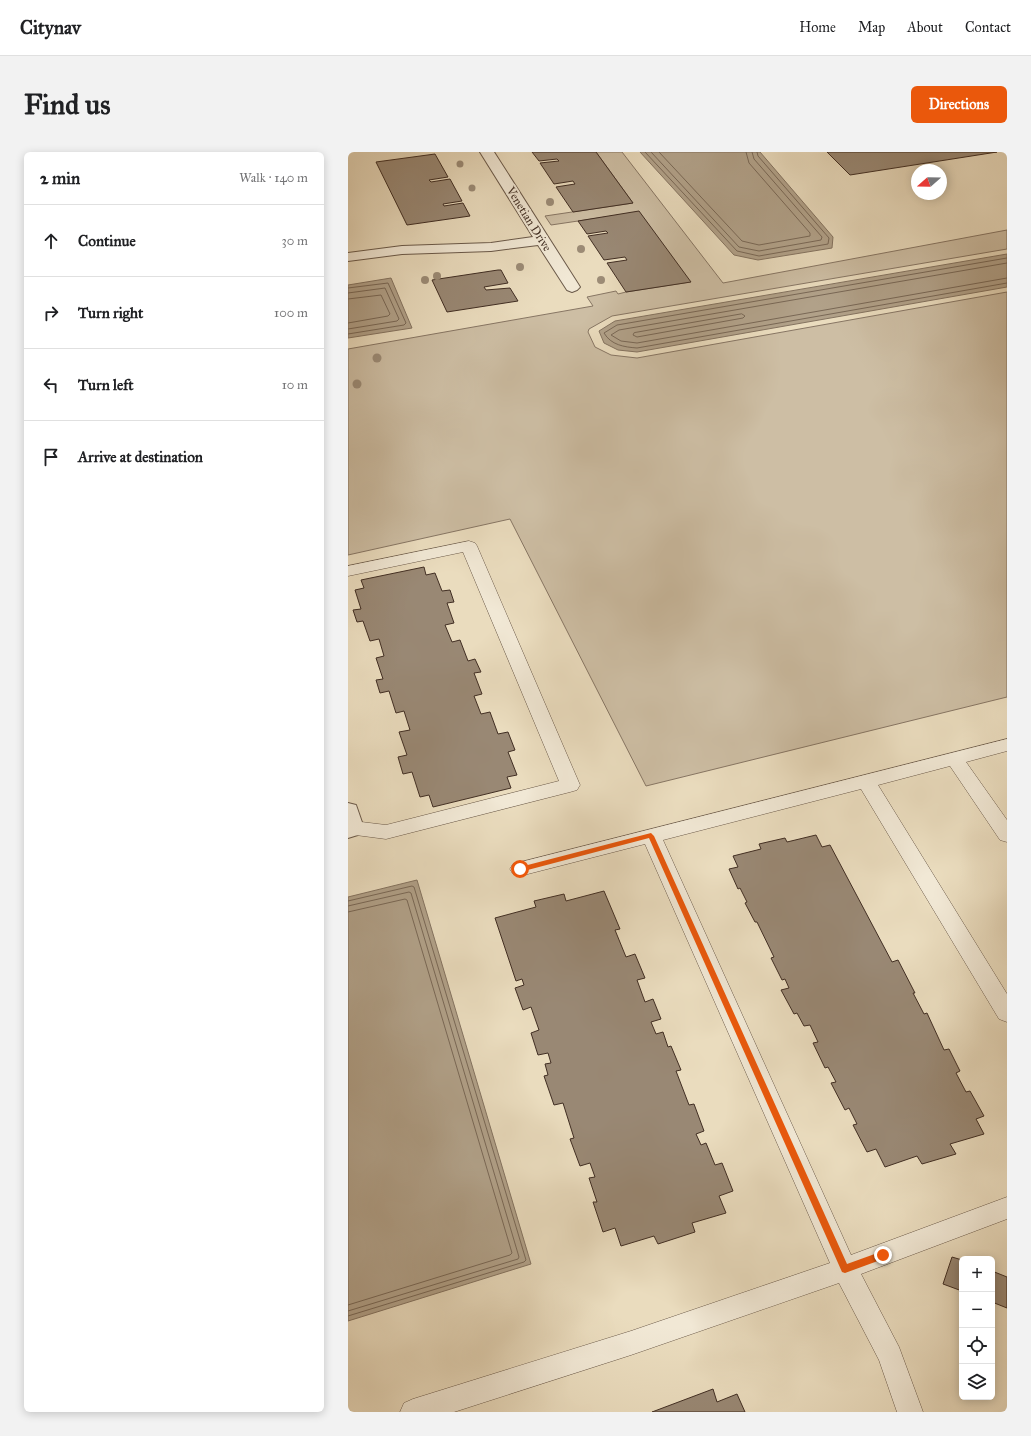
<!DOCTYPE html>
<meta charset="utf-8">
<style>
:root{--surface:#fff;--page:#f2f2f2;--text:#202124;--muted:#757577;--line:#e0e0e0;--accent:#ea580c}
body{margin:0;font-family:"IM FELL Great Primer",serif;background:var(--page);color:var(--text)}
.controls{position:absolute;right:12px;bottom:12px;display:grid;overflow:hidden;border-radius:6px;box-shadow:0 2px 10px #0003}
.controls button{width:36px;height:36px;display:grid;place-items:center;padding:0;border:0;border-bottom:1px solid var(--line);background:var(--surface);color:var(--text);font:20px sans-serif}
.compass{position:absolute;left:563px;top:12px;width:36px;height:36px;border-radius:50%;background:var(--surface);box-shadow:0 2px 10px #0003;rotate:250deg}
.stop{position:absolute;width:12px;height:12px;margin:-9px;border:3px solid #ea580c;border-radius:50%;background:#fff}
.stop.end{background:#ea580c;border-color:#fff;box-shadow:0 1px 4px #0008}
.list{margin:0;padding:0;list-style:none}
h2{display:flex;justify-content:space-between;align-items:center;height:52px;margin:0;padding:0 16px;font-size:17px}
h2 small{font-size:13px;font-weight:400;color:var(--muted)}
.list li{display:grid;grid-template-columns:26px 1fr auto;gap:12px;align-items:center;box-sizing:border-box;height:72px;padding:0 16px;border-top:1px solid var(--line)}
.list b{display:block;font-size:15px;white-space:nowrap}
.list em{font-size:13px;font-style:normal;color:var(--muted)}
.icon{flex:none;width:22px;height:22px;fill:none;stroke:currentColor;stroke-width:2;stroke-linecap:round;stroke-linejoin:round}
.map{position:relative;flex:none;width:659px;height:1260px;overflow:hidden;border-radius:6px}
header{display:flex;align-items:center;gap:24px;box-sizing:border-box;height:56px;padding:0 20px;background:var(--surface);border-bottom:1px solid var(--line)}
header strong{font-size:19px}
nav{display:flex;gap:22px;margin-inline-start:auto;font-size:14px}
.intro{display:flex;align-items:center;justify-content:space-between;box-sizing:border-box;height:96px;padding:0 24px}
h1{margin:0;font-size:28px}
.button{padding:10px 18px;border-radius:6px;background:var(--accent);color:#fff;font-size:14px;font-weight:700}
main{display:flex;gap:24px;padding:0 24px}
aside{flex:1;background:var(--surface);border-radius:6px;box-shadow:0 2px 10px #0003}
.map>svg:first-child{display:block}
.green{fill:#cdbea4;stroke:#877664}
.water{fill:#b1a189;stroke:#847360}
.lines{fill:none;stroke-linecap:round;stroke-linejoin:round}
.shore{stroke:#796856;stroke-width:1}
.building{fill:#998874;stroke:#412e23}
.service-casing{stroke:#6b5a4a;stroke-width:1}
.minor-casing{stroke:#6b5a4a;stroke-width:2}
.service{fill:#f1e8d5;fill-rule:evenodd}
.minor{fill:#f1e8d5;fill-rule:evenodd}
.tree{fill:#9c8c77}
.route{fill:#ea580c}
.labels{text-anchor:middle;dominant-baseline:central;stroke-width:4;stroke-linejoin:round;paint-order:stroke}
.far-street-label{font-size:12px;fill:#412e23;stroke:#f1e8d5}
</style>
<header>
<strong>Citynav</strong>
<nav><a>Home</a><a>Map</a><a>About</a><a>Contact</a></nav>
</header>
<div class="intro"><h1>Find us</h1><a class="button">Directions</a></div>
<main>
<aside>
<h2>2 min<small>Walk · 140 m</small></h2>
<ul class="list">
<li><svg class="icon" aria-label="ahead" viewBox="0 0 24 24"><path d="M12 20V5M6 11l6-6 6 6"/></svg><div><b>Continue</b></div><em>30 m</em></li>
<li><svg class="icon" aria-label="right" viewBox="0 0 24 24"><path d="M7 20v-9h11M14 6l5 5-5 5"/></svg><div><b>Turn right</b></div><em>100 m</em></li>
<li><svg class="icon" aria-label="left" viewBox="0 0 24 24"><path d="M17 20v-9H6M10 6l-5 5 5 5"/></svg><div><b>Turn left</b></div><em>10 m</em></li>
<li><svg class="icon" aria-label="arrive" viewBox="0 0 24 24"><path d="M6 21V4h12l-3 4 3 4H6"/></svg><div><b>Arrive at destination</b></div></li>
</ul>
</aside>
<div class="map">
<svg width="659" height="1260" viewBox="0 0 659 1260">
<rect width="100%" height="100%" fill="#eadcbe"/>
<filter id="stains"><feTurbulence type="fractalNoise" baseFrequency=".005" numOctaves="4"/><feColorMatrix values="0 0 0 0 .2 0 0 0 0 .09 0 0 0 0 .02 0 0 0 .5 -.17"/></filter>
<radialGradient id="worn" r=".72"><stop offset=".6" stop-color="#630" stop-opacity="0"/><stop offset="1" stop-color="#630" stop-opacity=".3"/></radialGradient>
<path class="green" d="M248 0H274L375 131 659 78V97L264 164 241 177 240 180 247 195 263 203 289 206 659 140V545L298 634 162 367 0 403V197L245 154 239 145 268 139 270 142 278 140 342 130 291 60 203 73 197 64 285 51Z"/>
<g class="water">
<path d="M292 0H412L485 85 484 96 410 108 386 103Z"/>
<path d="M659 102V135L289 200 270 198 256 191 251 179 267 169Z"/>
<path d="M43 126 64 176 0 186V133Z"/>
<path d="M69 728 183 1112 0 1169V745Z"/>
</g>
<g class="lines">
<g class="shore">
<path d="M297 0 389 99 411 104 480 92 481 86 410 4 409 0"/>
<path d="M303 0 391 95 411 99 473 88 474 85 406 7 404 0"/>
<path d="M311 0 394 89 411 93 462 84V81L401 11 398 0"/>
<path d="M659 106 269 173 256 181C263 193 276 195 289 196L659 131"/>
<path d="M659 111 271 178 263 183 273 189 289 191 659 126"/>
<path d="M0 136 40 131 58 171 56 173 0 182"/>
<path d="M0 141 37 136 51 167 49 169 0 177"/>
<path d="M0 147 33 143 42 162 40 164 0 171"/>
<path d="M394 162 397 164 395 166 289 185 285 183 286 181Z"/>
<path d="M0 749 64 734 66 735 178 1108 176 1110 0 1164"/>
<path d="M0 754 61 740 63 741 171 1105 170 1107 0 1159"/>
<path d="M0 760 57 747 59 748 164 1101 162 1103 0 1153"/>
</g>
</g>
<g class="building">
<path d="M184 0H248L285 51 225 60 208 35 227 32 225 29 206 32 192 11 211 9 209 7 191 9Z"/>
<path d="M479 0H649L502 23Z"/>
<path d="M87 2 100 25 81 28 83 30 102 27 114 49 95 52 96 54 115 51 122 64 59 73 28 10Z"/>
<path d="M291 59 343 130 278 140 259 111 279 108 277 105 256 108 240 84 260 81 258 79 239 82 230 69Z"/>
<path d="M150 118H153L160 131 136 135 138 138 162 136 170 149 99 160 84 128Z"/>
<path d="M76 415 78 423 87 421 94 439 102 438 106 450 99 451 106 471 97 473 104 490 112 488 120 509 127 507 133 520 126 521 134 542 126 544 133 562 142 560 150 582 160 580 167 598 160 600 169 623 159 625 163 636 85 655 81 643 72 645 64 620 55 622 50 605 59 603 51 580 62 578 56 559 48 561 41 539 32 541 28 528 35 527 28 506 36 504 31 487 22 489 15 469 9 470 5 458 13 457 7 438 16 436 13 428Z"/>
<path d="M468 683 474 695 482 693 544 810 550 808 567 841H565L576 862 579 861 596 898 601 897 612 919 608 921 618 940 622 939 636 964 628 967 636 982 602 992 608 1002 574 1012 569 1004 537 1015 528 997 519 1000 505 973 509 972 501 956 497 958 483 931 488 930 480 915 477 916 465 891 470 890 462 873 456 874 449 861 446 862 433 838 441 836 437 827 434 828 423 806 426 805 409 770H407L397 751 399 750 392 736 390 737 381 717 390 715 385 704 413 697 411 692 437 686 439 690Z"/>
<path d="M256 739 272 777 267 778 278 805 287 802 297 826 289 828 297 850 305 847 313 867 303 870 308 882 315 880 320 895 323 894 333 918 328 919 341 953 346 952 356 979 348 982 353 993 358 991 367 1013 374 1011 385 1039 371 1044 378 1061 344 1071 347 1080 310 1092 306 1084 273 1094 267 1076 255 1080 245 1050H249L241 1026 247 1025 242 1011 232 1014 222 987 226 986 215 951 206 953 196 924 200 923 197 912 203 911 200 901 190 903 183 881 191 878 183 855 175 858 167 836 176 833 174 827 168 829 147 766 188 755 186 749 216 742 218 749Z"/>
<path d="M604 1105 614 1108V1139L595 1132Z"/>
<path d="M644 1119 659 1125V1156L644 1150Z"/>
<path d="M365 1237 369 1250 389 1242 397 1260H304Z"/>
</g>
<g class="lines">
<defs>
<g id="service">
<path d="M121 389 127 391 129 394 232 633 229 638 222 640 38 687 0 682V670L5 669 38 673 211 629 115 400 0 424V414Z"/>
<path d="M659 587V599L618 610 659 668V690L652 688 602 614 530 633 659 842V870L651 867 513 637 315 688 503 1103 659 1045V1067L513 1122 551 1195 575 1260H549L531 1208 491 1131 283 1203 106 1260H52L56 1251 65 1247 283 1179 482 1111 297 692 172 724 165 722 162 717 165 712Z"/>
</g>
<g id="minor">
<path d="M132 0H146L232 135 229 138 224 140 219 138 190 93 143 99 54 102 0 109V101L54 94 143 91 185 85Z"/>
<path d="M0 651 8 653 16 676 13 682 0 686Z"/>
</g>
</defs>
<use href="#service" class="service-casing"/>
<use href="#minor" class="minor-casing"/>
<use href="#service" class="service"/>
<use href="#minor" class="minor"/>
</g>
<g class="tree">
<circle cx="112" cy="12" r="3.5"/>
<circle cx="124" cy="36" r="3.5"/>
<circle cx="202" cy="50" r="4"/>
<circle cx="233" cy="97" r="4"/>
<circle cx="172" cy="115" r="4"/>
<circle cx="89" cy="124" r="4"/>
<circle cx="77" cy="128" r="4"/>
<circle cx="253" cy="128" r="4"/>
<circle cx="29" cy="206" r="4.5"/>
<circle cx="9" cy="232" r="4.5"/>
</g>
<path class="route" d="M303 681 306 684 499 1112 535 1099 540 1103 538 1106 497 1121 494 1120 301 686 172 720 168 717 172 715Z"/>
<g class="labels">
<g class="far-street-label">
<text transform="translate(181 67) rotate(58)">Venetian Drive</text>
</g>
</g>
<rect width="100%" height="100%" filter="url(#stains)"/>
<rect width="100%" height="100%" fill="url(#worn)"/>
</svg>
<div class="controls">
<button>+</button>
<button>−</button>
<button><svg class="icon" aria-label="locate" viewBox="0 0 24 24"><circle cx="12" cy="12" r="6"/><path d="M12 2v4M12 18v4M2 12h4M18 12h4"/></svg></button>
<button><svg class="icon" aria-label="layers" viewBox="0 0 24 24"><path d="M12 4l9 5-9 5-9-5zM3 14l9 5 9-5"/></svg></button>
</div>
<svg class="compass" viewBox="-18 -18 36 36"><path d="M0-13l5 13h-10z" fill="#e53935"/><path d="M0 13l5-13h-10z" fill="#757577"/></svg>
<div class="stop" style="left:172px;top:717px"></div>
<div class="stop end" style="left:535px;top:1103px"></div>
</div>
</main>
